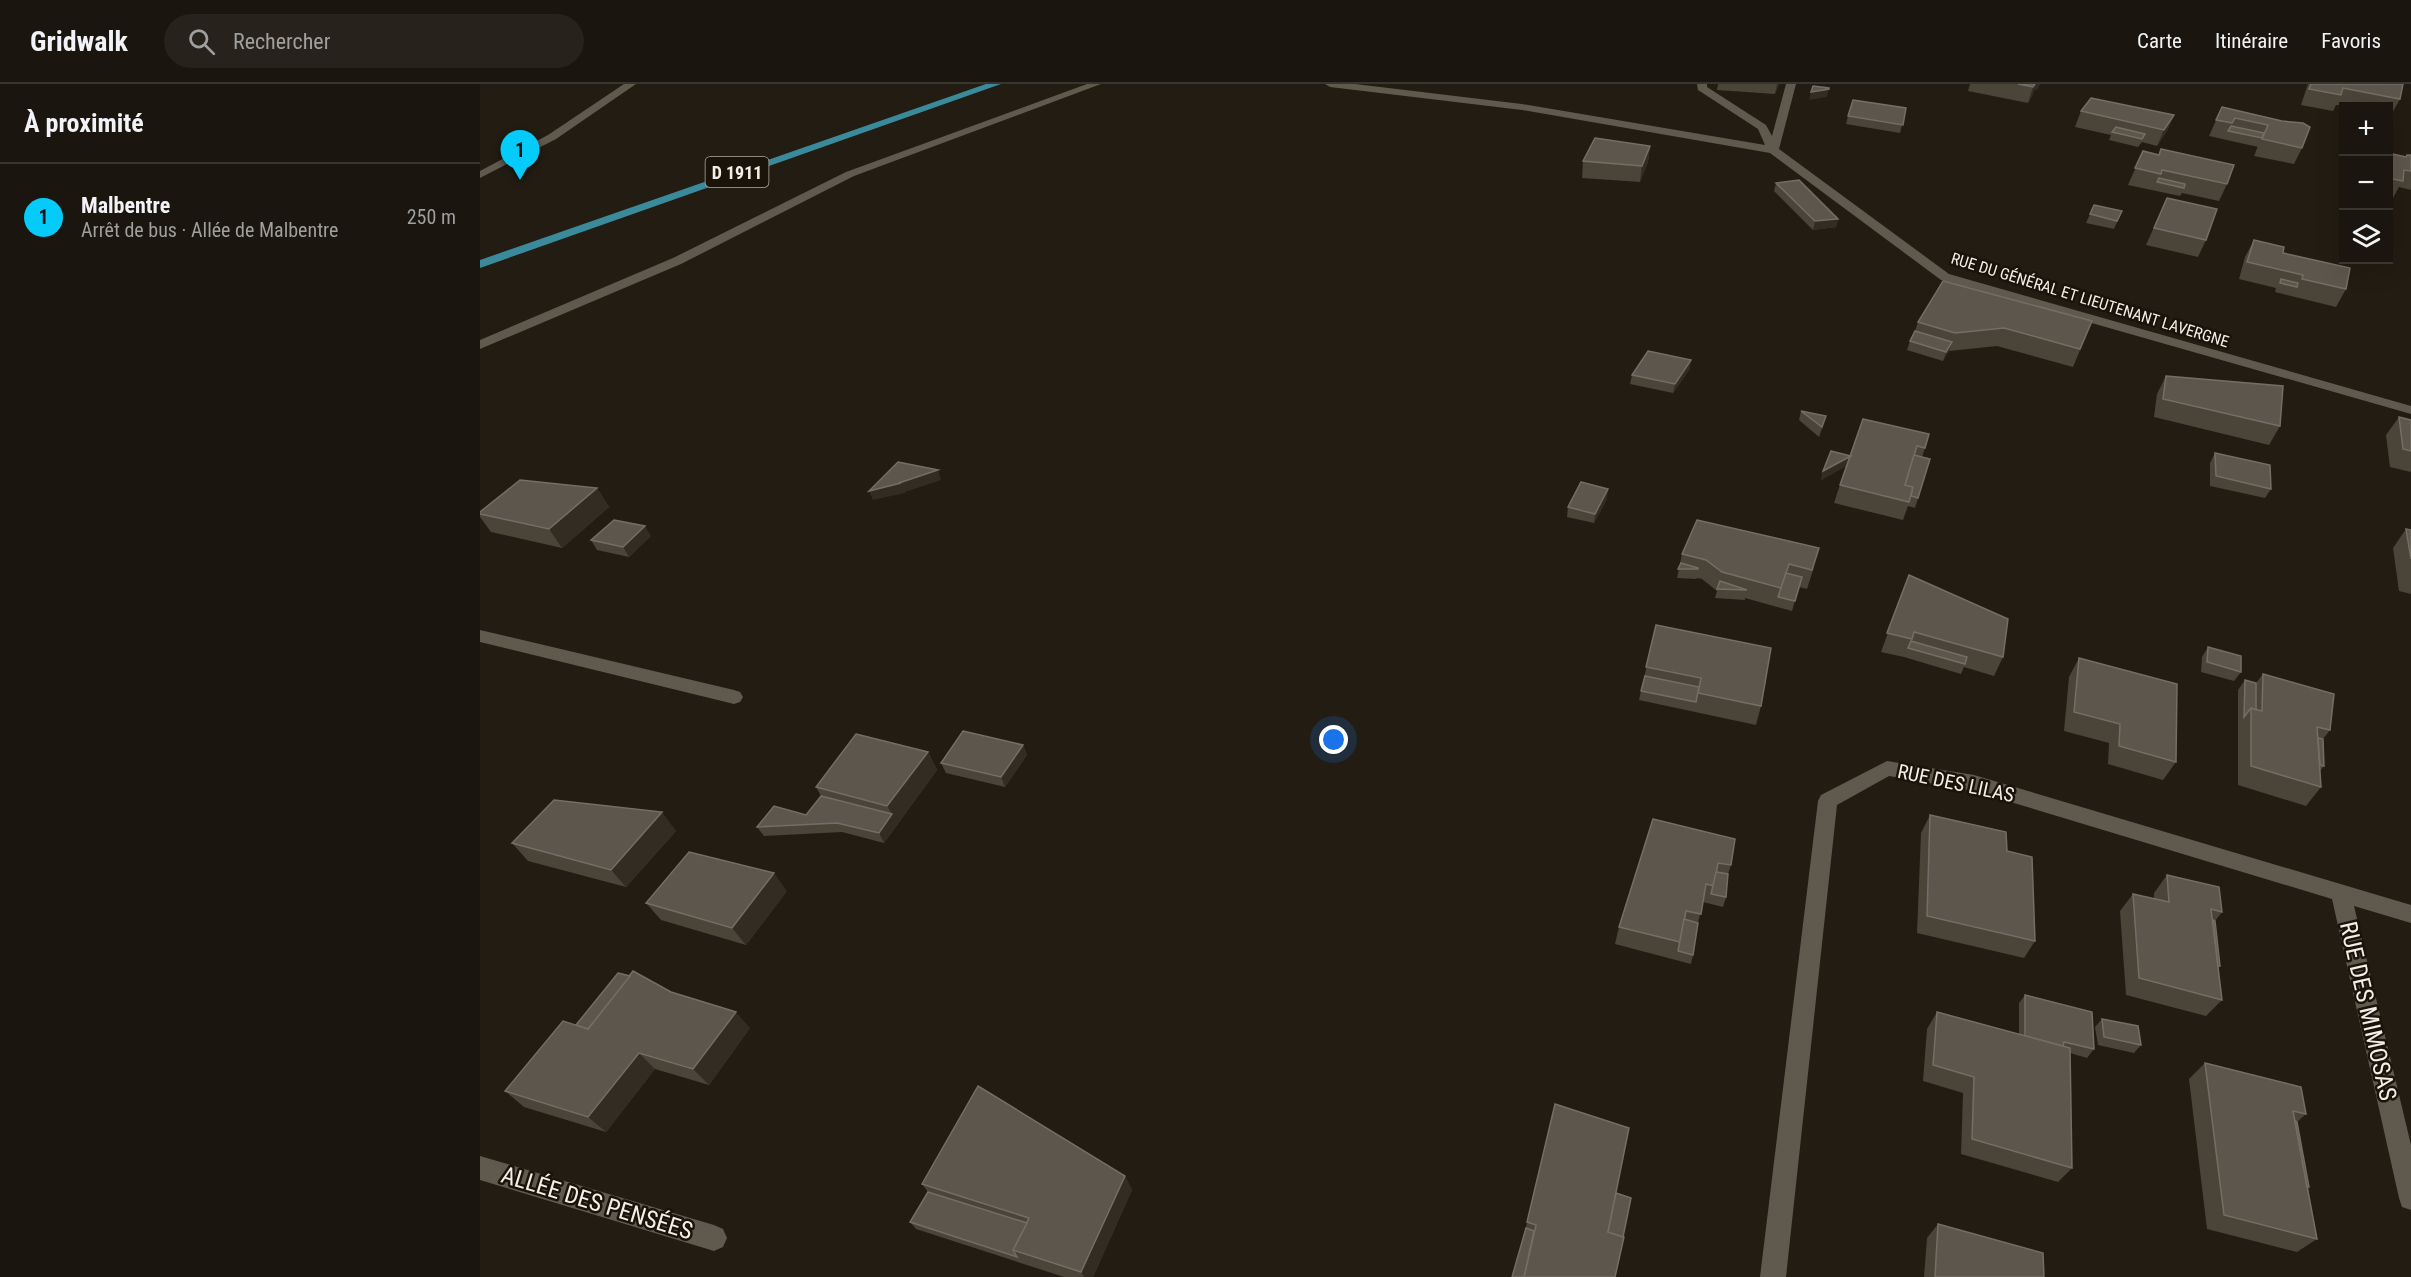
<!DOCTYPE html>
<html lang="fr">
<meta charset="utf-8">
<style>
:root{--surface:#1a150e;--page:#27221c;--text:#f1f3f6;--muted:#9f9f9e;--line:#38342e;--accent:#04cbf9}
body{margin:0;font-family:"Roboto Condensed",sans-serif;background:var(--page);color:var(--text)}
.controls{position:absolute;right:18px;top:18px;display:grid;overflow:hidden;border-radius:0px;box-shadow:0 6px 24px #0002}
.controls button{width:54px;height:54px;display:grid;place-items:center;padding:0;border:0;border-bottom:2px solid var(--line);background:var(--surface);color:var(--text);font:30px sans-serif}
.you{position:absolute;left:854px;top:656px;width:21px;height:21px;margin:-15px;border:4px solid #fff;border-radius:50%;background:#1a73e8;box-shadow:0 0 0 9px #1a73e833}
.badge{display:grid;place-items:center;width:39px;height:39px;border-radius:50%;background:var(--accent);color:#111;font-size:20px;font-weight:700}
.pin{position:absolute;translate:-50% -50px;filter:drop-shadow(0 2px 3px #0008)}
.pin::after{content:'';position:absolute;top:32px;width:21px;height:18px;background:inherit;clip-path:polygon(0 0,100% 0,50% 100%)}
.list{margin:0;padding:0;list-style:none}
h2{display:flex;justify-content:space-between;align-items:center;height:78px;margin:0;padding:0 24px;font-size:26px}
h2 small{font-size:20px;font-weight:400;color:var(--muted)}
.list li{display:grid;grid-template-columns:39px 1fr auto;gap:18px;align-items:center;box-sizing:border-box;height:108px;padding:0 24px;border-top:2px solid var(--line)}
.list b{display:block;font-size:22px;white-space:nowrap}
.list p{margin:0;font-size:20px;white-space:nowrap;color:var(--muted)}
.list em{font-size:20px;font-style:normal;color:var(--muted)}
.icon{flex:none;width:33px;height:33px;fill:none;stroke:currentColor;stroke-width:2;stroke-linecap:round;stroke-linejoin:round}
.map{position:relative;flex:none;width:1931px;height:1193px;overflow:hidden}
header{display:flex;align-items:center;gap:36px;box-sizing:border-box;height:84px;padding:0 30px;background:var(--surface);border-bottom:2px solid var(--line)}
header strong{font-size:28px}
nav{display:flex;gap:33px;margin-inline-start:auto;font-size:21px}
.search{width:420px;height:54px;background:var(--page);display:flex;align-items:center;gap:15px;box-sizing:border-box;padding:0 21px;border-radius:33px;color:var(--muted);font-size:22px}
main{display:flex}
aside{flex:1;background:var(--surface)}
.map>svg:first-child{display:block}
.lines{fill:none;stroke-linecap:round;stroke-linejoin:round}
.minor{fill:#60594d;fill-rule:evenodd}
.major{fill:#3a8a9c;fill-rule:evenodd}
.wall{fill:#4b4439}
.shaded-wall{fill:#332c22}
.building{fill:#5d564c;stroke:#746e64;stroke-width:1.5}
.labels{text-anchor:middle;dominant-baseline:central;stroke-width:5;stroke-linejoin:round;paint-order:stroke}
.far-street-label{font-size:16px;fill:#f3efe8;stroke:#191309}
.shield{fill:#191309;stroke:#b2ada5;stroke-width:1.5}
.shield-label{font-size:18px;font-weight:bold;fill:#f3efe8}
.street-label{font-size:20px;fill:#f3efe8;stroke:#191309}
.near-street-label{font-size:24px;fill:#f3efe8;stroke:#191309}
</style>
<header>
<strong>Gridwalk</strong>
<div class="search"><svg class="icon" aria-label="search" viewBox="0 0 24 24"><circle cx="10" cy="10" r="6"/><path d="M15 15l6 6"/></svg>Rechercher</div>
<nav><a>Carte</a><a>Itinéraire</a><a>Favoris</a></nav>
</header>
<main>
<aside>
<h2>À proximité<small></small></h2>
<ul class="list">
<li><span class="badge">1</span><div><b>Malbentre</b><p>Arrêt de bus · Allée de Malbentre</p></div><em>250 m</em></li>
</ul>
</aside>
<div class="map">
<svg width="1931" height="1193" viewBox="0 0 1931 1193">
<rect width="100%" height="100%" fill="#221c12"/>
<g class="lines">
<g class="minor">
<path d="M144 0H156L76 55 0 94V87L68 51Z"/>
<path d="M607 0H621L374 92 201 180 0 265V256L193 174 366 88Z"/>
<path d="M845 0H875L1042 20 1285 61 1278 45 1218 6 1217 0H1227V3L1286 41 1292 52 1306 0H1316L1299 65 1469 190 1931 322V330L1461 196 1290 69 1042 26 850 3Z"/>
<path d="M0 546 254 606 260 608 263 613 260 618 254 620 0 558Z"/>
<path d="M1407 677 1494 691 1931 821V839L1874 822 1931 1061V1126L1922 1123 1919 1114 1852 815 1494 707 1409 692 1357 721 1306 1193H1280L1338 717 1341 711Z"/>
<path d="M0 1072 234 1141 243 1145 247 1154 243 1163 234 1167 0 1096Z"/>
</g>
<path class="major" d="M506 0H521L0 184V176Z"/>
</g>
<g class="wall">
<path d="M1238 0H1299L1295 10 1237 6Z"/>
<path d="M1490 0H1560L1557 5 1554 6 1552 12 1548 19 1488 7Z"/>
<path d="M1828 0H1923L1920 15 1911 31H1908V22H1867L1856 21 1853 27 1821 21Z"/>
<path d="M1742 23 1802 37 1822 64 1814 80 1774 72 1778 62V63L1729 52Z"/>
<path d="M1426 24 1420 49 1366 40 1368 32Z"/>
<path d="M1601 27 1694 31 1687 47 1677 62 1662 58 1658 63 1629 56 1631 51 1595 43Z"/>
<path d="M1170 62 1168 78 1160 98 1102 94 1103 77Z"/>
<path d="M1663 67 1747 100 1739 117 1702 109 1700 112 1648 101Z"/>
<path d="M1908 69 1926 73 1927 71H1931V106L1919 103 1913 114 1908 113Z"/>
<path d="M1296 99 1358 135 1356 143 1333 146 1294 107Z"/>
<path d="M1687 114 1726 156 1718 173 1666 161Z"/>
<path d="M1610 130 1638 136 1634 145 1606 139Z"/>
<path d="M1774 156 1803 169 1866 205 1856 223 1795 208 1796 204 1759 195 1765 173Z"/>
<path d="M1612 237 1593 283 1517 262 1469 267 1463 277 1427 266 1430 257 1435 247 1438 238Z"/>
<path d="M1211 276 1209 286 1193 309 1150 300 1152 291Z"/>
<path d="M1686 292 1800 342 1789 361 1674 333 1677 310Z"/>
<path d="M1321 327 1343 342 1339 353 1319 336Z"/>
<path d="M1919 333 1931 336V388L1910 383 1906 351Z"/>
<path d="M1383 335 1445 364 1442 373 1438 414 1435 424 1428 422 1423 436 1354 419 1366 382 1341 396 1343 387 1370 371Z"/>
<path d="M1735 369 1791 405 1785 414 1730 402V379Z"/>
<path d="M117 404 129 423 82 464 11 448 0 433V428Z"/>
<path d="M1127 415 1114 439 1087 433 1088 423Z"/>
<path d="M1217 436 1334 483 1327 505 1319 503 1312 527 1265 514V516L1235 514 1237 507 1222 495 1217 494 1216 495 1197 494 1202 470Z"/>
<path d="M1926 445 1931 446V510L1919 507 1913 464Z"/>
<path d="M171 452 149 473 117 466 111 456Z"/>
<path d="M1429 491 1523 573 1514 592 1484 583 1481 590 1424 573 1401 568Z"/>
<path d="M1176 541 1281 622 1276 641 1159 616Z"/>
<path d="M1728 563 1761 588 1754 597 1721 588 1722 573Z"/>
<path d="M1599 574 1696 678 1683 696 1628 680 1629 659 1584 647 1589 593Z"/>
<path d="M1783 590 1850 646 1843 655 1844 682 1840 687 1841 703 1826 722 1758 701V606L1765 596 1776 599Z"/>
<path d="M543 661 547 671 525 703 466 689 461 679Z"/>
<path d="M448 668 457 686 404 759 362 748 284 752 277 743 326 731 341 712 336 703Z"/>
<path d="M1450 731 1527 767 1555 857 1544 874 1437 849 1441 749Z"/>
<path d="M1173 735 1251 781 1248 790 1246 813 1243 823 1223 818 1218 839 1213 871 1211 880 1135 860 1139 843Z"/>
<path d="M196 747 146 803 48 777 32 759Z"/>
<path d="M1687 791 1742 828 1735 837 1740 882 1738 885 1742 916 1726 932 1646 911 1640 827 1653 810 1674 815V809Z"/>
<path d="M307 807 266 861 181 836 166 819Z"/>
<path d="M191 908 270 944 229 1001 175 985 126 1048 44 1023 25 1007 96 941Z"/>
<path d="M1545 911 1614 965 1607 974 1590 969 1592 1084 1578 1098 1481 1070 1483 1009 1443 997 1447 945 1457 928 1539 950V919Z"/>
<path d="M1622 935 1661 961 1654 969 1618 961 1615 943Z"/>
<path d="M1725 979 1826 1030 1817 1038 1829 1103 1827 1104 1837 1155 1817 1168 1727 1145 1709 995Z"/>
<path d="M645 1092 652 1106 613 1193H584L436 1145 430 1138 448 1108 442 1100Z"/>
<path d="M1136 1109 1135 1193 1046 1144 1047 1138Z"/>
<path d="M1458 1140 1564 1193H1444L1447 1154Z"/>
</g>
<g class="shaded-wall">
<path d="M1297 0H1299L1295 10Z"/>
<path d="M1550 0H1560L1557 5 1554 6 1552 12 1548 19 1553 3Z"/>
<path d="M1349 5 1347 13 1329 16 1331 8Z"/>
<path d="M1694 31 1687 47 1677 62 1684 46Z"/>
<path d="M1170 62 1168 78 1160 98 1162 82Z"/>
<path d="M1358 135 1356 143 1333 146 1335 137Z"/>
<path d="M1472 258 1469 267 1463 277 1466 268Z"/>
<path d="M1211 276 1209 286 1193 309 1195 300Z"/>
<path d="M1371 372 1368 381 1341 396 1343 387Z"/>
<path d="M458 386 461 396 425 408V409L393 416 389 407 419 399Z"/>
<path d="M117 404 129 423 82 464 69 445Z"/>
<path d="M1128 405 1127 415 1114 439 1115 430Z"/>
<path d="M165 442 171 452 149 473 143 463Z"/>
<path d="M543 661 547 671 525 703 521 693Z"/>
<path d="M448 668 457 686 404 759 399 749 412 730 407 722Z"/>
<path d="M182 728 196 747 146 803 131 786Z"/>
<path d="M294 789 307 807 266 861 252 844Z"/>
<path d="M256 928 270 944 229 1001 213 985Z"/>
<path d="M159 969 175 985 126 1048 108 1033Z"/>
<path d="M645 1092 652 1106 613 1193H604L601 1188Z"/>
</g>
<g class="building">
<path d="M1538 0H1555L1553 3Z"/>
<path d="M1831 0H1923L1920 15 1863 4 1861 11 1829 5Z"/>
<path d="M1333 2 1349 4V5L1331 8Z"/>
<path d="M1611 14 1694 31 1684 46 1601 27Z"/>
<path d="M1373 16 1426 24 1423 41 1368 32Z"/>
<path d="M1742 23 1802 37 1823 39 1830 43 1822 64 1782 55 1788 41 1755 34 1752 39 1736 36Z"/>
<path d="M1751 42 1784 49 1782 54 1748 47Z"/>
<path d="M1636 43 1665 50 1662 55 1632 48Z"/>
<path d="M1115 54 1170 62 1162 82 1103 77Z"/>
<path d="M1681 65 1754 81 1747 100 1682 86 1681 90 1655 84 1663 67 1679 71Z"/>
<path d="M1908 69 1926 73 1927 71H1931V87L1924 86 1923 97 1908 94Z"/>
<path d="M1679 94 1705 100 1704 104 1677 98Z"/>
<path d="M1319 96 1358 135 1335 137 1296 99Z"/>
<path d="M1687 114 1737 125 1726 156 1674 144Z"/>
<path d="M1614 121 1642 127 1637 137 1610 130Z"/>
<path d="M1774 156 1804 163 1803 169 1870 184 1866 205 1822 195 1823 191 1767 178Z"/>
<path d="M1801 195 1818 199 1817 203 1800 199Z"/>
<path d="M1463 197 1612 237 1600 265 1524 244 1475 249 1438 238Z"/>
<path d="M1435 247 1472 258 1466 268 1430 257Z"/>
<path d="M1168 267 1211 276 1195 300 1152 291Z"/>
<path d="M1686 292 1803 302 1800 342 1683 315Z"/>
<path d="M1321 327 1346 332 1342 343Z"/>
<path d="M1919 333 1931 336V367L1923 365Z"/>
<path d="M1383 335 1449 350 1445 364 1437 362 1425 401 1433 403 1429 418 1360 401Z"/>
<path d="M1351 367 1371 372 1343 387Z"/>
<path d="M1735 369 1790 381 1791 405 1736 392Z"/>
<path d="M1434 371 1450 375 1438 414 1431 412 1433 403 1425 401Z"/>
<path d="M418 378 458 386 419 399H421L389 407Z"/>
<path d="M40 396 117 404 69 445 0 430V428Z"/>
<path d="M1101 398 1128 405 1115 430 1088 423Z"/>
<path d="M134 436 165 442 143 463 111 456Z"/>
<path d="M1217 436 1339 464 1332 486 1309 480 1301 504 1242 488 1226 476 1202 470Z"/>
<path d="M1926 445 1931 446V475Z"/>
<path d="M1201 479 1218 484V485H1198Z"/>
<path d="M1306 489 1322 493 1315 517 1298 513Z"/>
<path d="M1429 491 1528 535 1523 573 1434 548 1432 555 1407 549Z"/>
<path d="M1240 497 1267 506 1237 505Z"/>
<path d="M1176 541 1291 564 1281 622 1218 609 1221 594 1166 583Z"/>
<path d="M1431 557 1487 573 1485 580 1428 564Z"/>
<path d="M1728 563 1761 572V588L1727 578Z"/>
<path d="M1599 574 1697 600 1696 678 1639 662 1640 640 1594 628Z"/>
<path d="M1783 590 1854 610 1850 646 1837 643 1841 703 1771 682V624L1782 627Z"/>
<path d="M1165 592 1219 603 1216 618 1161 607Z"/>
<path d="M1765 596 1776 599V626L1771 624 1764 633Z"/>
<path d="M483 647 543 661 521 693 461 679Z"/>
<path d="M376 650 448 668 407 722 336 703Z"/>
<path d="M1838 654 1843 655 1844 682 1840 681Z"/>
<path d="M341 712 412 730 399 749 357 739 277 743 294 722 326 731Z"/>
<path d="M74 716 182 728 131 786 32 759Z"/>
<path d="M1450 731 1526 748 1527 767 1552 773 1555 857 1447 832Z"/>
<path d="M1173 735 1255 755 1251 781 1238 779 1234 802 1226 800 1221 830 1206 827 1200 858 1139 843Z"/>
<path d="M209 768 294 789 252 844 166 819Z"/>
<path d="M1236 788 1248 790 1246 813 1231 810Z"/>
<path d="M1687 791 1739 803 1742 828 1731 825 1742 916 1659 894 1653 810 1689 818Z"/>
<path d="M1204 835 1218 839 1213 871 1198 867Z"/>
<path d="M1733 836 1735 837 1740 882H1738Z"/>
<path d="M153 887 191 908 256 928 213 985 159 969 108 1033 25 1007 83 937 108 945Z"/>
<path d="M138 889 150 892 108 945 96 941Z"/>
<path d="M1545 911 1612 928 1614 965 1584 958 1583 962 1545 952Z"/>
<path d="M1457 928 1590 964 1592 1084 1492 1055 1494 993 1453 981Z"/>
<path d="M1622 935 1658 942 1661 961 1624 953Z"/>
<path d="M1725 979 1821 1003 1826 1030 1813 1027 1837 1155 1744 1131Z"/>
<path d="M498 1002 645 1092 601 1188 533 1166 549 1134 442 1100Z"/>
<path d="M1075 1020 1149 1044 1128 1148 1144 1153 1135 1193H1044L1056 1141 1047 1138Z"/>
<path d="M1815 1037 1817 1038 1829 1103H1827Z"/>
<path d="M448 1108 547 1139 533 1166 537 1173 430 1138Z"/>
<path d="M1136 1109 1151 1114 1143 1153 1128 1148Z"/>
<path d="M1458 1140 1563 1169 1564 1193H1455Z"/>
<path d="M1046 1144 1054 1147 1044 1193H1032Z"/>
</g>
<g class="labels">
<g class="far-street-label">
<text transform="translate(1610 216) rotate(17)">RUE DU GÉNÉRAL ET LIEUTENANT LAVERGNE</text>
</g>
<rect class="shield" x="225.5" y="73" width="63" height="30" rx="4.5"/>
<g class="shield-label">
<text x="257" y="88">D 1911</text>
</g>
<g class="street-label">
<text transform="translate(1476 699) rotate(12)">RUE DES LILAS</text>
</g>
<g class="near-street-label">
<text transform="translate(1888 927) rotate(77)">RUE DES MIMOSAS</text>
<text transform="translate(117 1119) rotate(17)">ALLÉE DES PENSÉES</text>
</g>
</g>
</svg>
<div class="controls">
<button>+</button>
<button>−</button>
<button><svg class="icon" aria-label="layers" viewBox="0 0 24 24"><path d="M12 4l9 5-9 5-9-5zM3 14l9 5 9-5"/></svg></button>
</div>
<div class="you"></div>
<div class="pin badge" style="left:40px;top:96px">1</div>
</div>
</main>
